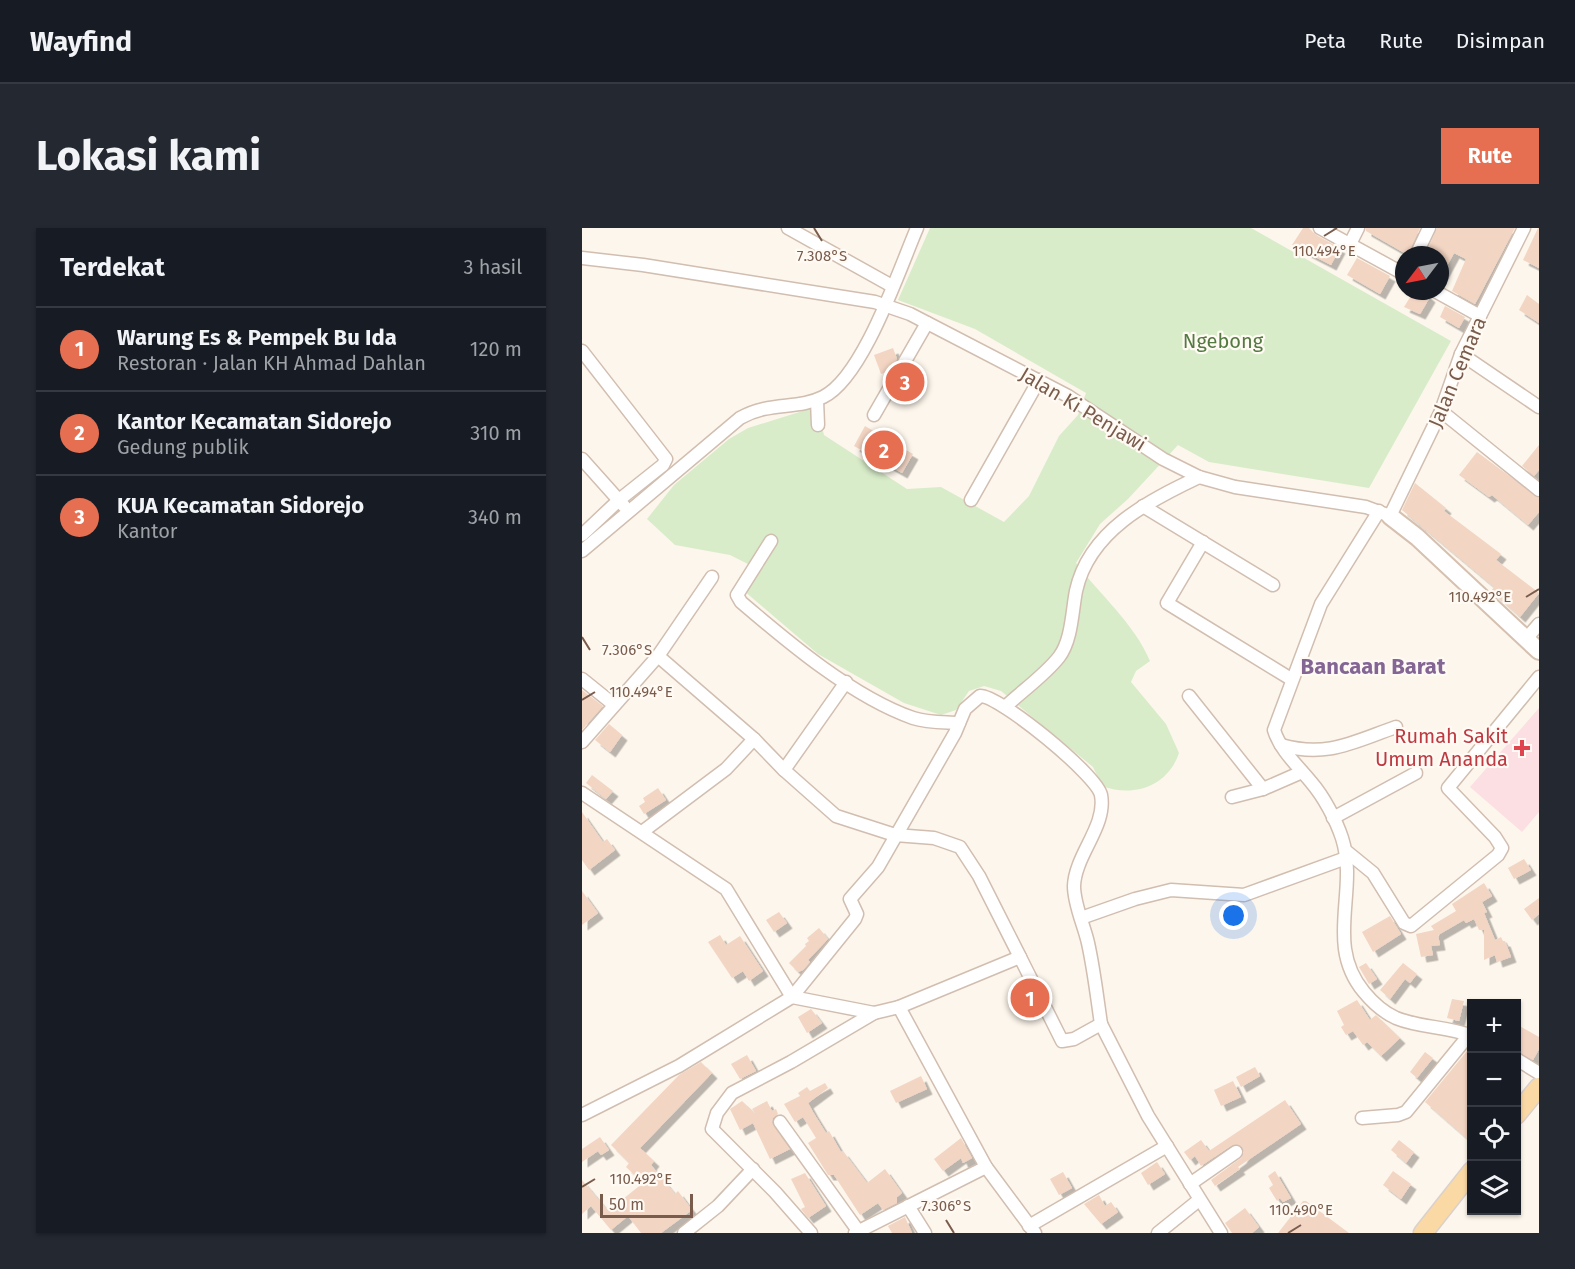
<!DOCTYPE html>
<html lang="id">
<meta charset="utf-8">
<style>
:root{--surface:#171b24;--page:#242831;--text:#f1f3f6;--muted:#9ea1a6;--line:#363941;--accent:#e76f51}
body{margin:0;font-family:"Fira Sans",sans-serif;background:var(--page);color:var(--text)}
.controls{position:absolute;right:18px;bottom:18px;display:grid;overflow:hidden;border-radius:0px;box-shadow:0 2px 4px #0004}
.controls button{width:54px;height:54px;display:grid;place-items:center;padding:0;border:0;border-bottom:2px solid var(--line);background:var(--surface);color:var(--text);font:30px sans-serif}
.compass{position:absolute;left:813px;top:18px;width:54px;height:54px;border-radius:50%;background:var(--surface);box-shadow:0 2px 4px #0004;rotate:238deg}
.scale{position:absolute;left:18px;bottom:15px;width:93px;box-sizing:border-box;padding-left:6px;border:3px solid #7a5c4d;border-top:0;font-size:16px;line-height:21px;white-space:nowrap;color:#7a5c4d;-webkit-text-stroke:4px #fffaf3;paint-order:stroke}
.you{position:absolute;left:652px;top:688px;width:21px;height:21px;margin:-15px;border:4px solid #fff;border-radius:50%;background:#1a73e8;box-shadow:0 0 0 9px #1a73e833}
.badge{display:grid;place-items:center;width:39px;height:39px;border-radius:50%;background:var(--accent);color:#fff;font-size:20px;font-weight:700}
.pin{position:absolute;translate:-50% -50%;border:3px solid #fff;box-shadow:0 2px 6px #0006}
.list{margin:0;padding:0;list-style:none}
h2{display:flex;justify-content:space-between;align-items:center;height:78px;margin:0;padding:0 24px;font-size:26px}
h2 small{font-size:20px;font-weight:400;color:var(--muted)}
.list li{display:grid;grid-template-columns:39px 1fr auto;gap:18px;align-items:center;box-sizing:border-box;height:84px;padding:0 24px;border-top:2px solid var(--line)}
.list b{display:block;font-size:22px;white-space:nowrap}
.list p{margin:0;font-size:20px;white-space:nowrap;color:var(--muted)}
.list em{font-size:20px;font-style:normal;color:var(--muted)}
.icon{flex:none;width:33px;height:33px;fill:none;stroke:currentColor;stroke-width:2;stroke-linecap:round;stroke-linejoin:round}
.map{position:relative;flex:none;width:957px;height:1005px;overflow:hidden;border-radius:0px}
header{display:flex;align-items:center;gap:36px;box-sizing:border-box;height:84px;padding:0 30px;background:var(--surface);border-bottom:2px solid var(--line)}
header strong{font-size:28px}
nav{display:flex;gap:33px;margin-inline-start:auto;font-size:21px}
.intro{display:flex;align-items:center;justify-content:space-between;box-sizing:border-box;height:144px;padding:0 36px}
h1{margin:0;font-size:42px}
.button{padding:15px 27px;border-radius:0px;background:var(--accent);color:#fff;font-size:21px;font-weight:700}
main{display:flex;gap:36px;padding:0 36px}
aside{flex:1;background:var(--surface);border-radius:0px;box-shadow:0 2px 4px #0004}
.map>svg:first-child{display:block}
.medical{fill:#fbdfe3}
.green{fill:#d8ecc9}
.building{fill:#f3d5c3;filter:url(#shadow)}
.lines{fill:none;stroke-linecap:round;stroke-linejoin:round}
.street-casing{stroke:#d1beb0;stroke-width:15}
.secondary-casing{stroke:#d6c0b0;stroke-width:20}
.primary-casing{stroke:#dad1cd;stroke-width:21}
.street{stroke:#fff;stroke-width:12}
.secondary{stroke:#fff;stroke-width:16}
.primary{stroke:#fbd9a5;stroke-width:18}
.ticks{fill:none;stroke:#7a5c4d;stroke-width:2}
.health-dot{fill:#e0444e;stroke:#fffaf3;stroke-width:2}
.labels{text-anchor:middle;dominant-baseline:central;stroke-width:4.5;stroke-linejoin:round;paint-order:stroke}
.park-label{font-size:20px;fill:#537a41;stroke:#fffaf3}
.street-label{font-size:20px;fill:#7a5c4d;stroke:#fffaf3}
.health-label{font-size:20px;fill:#be3a42;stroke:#fffaf3;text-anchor:end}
.quarter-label{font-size:22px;font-weight:bold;fill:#846695;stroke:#fffaf3}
.ticks-label{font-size:15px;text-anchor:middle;fill:#7a5c4d;stroke:#fffaf3;stroke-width:4.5;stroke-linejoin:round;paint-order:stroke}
</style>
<header>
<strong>Wayfind</strong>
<nav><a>Peta</a><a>Rute</a><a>Disimpan</a></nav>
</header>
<div class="intro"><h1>Lokasi kami</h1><a class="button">Rute</a></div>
<main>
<aside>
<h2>Terdekat<small>3 hasil</small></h2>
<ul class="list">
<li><span class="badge">1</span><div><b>Warung Es &amp; Pempek Bu Ida</b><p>Restoran · Jalan KH Ahmad Dahlan</p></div><em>120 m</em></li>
<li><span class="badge">2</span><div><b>Kantor Kecamatan Sidorejo</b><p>Gedung publik</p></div><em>310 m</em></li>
<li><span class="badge">3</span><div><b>KUA Kecamatan Sidorejo</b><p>Kantor</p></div><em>340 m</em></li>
</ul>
</aside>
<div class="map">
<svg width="957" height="1005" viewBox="0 0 957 1005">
<defs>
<filter id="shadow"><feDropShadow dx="5.5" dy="5.5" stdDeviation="0" flood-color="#0004"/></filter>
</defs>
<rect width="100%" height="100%" fill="#fdf6ec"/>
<path class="medical" d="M957 480V584L940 604 888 559Z"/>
<path class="green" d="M348 0H669L869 113 787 260 627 234 596 217 546 271 518 296 494 335C518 367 552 395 568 433L554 443 549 454 584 496 597 525C586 558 552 570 520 558L511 539 419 463 402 458 387 463 374 482 359 487 322 475 236 426 161 362 168 337 148 327 93 317 65 291 92 257 147 211 166 200 227 181 237 187 242 207 325 261 359 259 422 294 447 268 477 208 496 187 504 165 393 101 316 72Z"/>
<g class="building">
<path d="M721 0H727L734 7 758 20 749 37 710 17Z"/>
<path d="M784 0H838L826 27 784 3Z"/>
<path d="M855 0H933L893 76 870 63 884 31 872 25 858 51V27L844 25Z"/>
<path d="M956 0H957V40L941 32Z"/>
<path d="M775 30 808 48 798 66 765 47Z"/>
<path d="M832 63H841L848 69 838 86 822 79Z"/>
<path d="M945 67 957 76V95L937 82Z"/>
<path d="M863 78 883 89 877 100 858 89Z"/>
<path d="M311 120 315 131 308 143 299 146 292 127Z"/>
<path d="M326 145 334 149 326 166 316 162Z"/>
<path d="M283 198 295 205 297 201 309 207 307 212 331 226 320 245 272 218Z"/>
<path d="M957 217V242L952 248 940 238Z"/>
<path d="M895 224 957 270V284L946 297 910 267 907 269 877 247Z"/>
<path d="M833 255 864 280 862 283 919 326 914 332 957 365 938 389 909 363 912 359 820 282Z"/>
<path d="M0 462 21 478 0 502Z"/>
<path d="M27 496 40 507 28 524 13 512Z"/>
<path d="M10 547 31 563 24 571 4 555Z"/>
<path d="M76 560 84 572 62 586 57 578 63 574 61 570Z"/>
<path d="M0 584 21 614 25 611 33 622 7 642 0 632Z"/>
<path d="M942 631 949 642 932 651 926 640Z"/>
<path d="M902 655 910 668 900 674 905 684 902 685 913 712 919 709 921 713H923L929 729 915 734 913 727 902 732V702H897L892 691 884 695 882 692 856 707 858 717 849 718 851 727 839 729 834 706 852 702 849 698 874 683 870 676Z"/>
<path d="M0 663 16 685 0 697Z"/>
<path d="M957 670V686L950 692 942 681Z"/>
<path d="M197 684 205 695 192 704 184 692Z"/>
<path d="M808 688 819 706 791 724 780 704Z"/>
<path d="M237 700 246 711 226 732 228 734 221 742 216 744 207 735 224 718 223 716 227 713 225 710Z"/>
<path d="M138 707 144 717 158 708 181 743 167 753 161 743 150 750 126 714Z"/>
<path d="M784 735 795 751 787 756 777 739Z"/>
<path d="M821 735 835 746 828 755 823 751 808 771 798 762Z"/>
<path d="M870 771 882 773 877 793 865 790Z"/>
<path d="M775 772 788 792 794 787 818 810 799 828 785 814 781 817 771 803 764 807 759 799 762 797 755 783Z"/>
<path d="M229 781 240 795 225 805 216 789Z"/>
<path d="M934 796 957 809V821L951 832 934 823Z"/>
<path d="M890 817V915L843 874Z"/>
<path d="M843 824 851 830 835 850 828 844Z"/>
<path d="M165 827 174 843 158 851 149 836Z"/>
<path d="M119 834 130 845 58 920 72 933 69 937 93 966 96 963 110 982 79 1005H59L46 988 29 1002 9 978 0 986V952L26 983 61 955 44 939 47 935 29 917 97 847Z"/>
<path d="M673 839 678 848 659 859 654 849Z"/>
<path d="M339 848 345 861 314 875 308 863Z"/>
<path d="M651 853 659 869 639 878 632 862Z"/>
<path d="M243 855 246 860 226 875 231 884 244 905 247 903 259 924 261 923 285 955 303 941 320 965 315 969V975L301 982 296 975 278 987 252 947H246L226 915 234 910 221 889 213 894 202 876 218 868 216 865 225 859 228 863Z"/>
<path d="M703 872 719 896 656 939 658 941 633 958 629 952 659 930 662 924 660 919 650 917 619 938 613 928 608 932 602 924 619 912 627 923Z"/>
<path d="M160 873 173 885 170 881 185 873 190 883 194 881 196 886 191 890 190 895 208 921 188 931 171 895 158 902 148 881Z"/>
<path d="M18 909 27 922 19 927 16 923 0 934V921Z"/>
<path d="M379 910 390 930 381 935 379 930 361 943 352 931Z"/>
<path d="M817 912 832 924 824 935 809 922Z"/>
<path d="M575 934 583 946 566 957 559 945Z"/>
<path d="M693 943 709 970 701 974 698 970 695 973 687 960 691 957 686 948Z"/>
<path d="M811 943 829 956 819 971 801 957Z"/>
<path d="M481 944 490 960 477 967 468 951Z"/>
<path d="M223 945 244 978 226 990 219 981 223 979 209 951Z"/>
<path d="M517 967 523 978 529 974 536 984 519 996 502 976Z"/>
<path d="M721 973H724L767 1005H696Z"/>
<path d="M663 980 677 999 670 1005H650L643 995Z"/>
<path d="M323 989 330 1005H310L306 998Z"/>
</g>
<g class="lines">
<defs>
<g id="street">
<path d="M206 0 310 58"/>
<path d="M738 0 822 46"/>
<path d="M768 16 776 0"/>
<path d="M834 27 847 0"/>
<path d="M0 30 61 37 293 74 328 86 486 168 581 231 617 249 653 259 784 279 808 288 859 183 879 126 942 0"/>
<path d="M853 63 898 88"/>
<path d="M0 123 84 231 81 237 37 272 0 307"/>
<path d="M879 126 957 179"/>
<path d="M235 172 236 197"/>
<path d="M859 183 957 262"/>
<path d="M292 187 345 95"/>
<path d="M0 231 42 278"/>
<path d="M389 272 457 152"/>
<path d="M561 278 691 357"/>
<path d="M797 283 739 376 692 502C698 522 716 538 729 554 742 569 754 592 760 610 777 663 742 716 782 764 791 775 801 784 814 790 838 800 865 798 890 808"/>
<path d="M189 313 155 367 159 374C207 415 271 469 331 490 346 495 362 494 377 495"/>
<path d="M621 314 585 375 709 451"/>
<path d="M0 323 158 190C188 173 215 182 241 169 281 150 317 42 335 0"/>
<path d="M944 411 957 396"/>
<path d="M76 428 130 349"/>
<path d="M0 451 31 476"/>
<path d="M264 454 202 542 254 588 313 607 352 610 378 619 397 648 438 729 317 779"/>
<path d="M607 468 681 561 720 544"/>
<path d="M423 479C440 463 463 447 477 429 490 412 490 383 494 363 507 303 566 273 617 249"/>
<path d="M0 514 76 428 172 511 202 542"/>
<path d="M699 517C745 530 771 514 814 499"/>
<path d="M0 565 144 661 210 769 292 785 317 779 404 939 453 1005"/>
<path d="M650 569 681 561"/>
<path d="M751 590 834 545"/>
<path d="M60 604 144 541 172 511"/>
<path d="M764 623 791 645 822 695 829 698 916 627 920 620 913 609 866 560 957 449"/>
<path d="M499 690 553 671 589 662 662 667 764 630"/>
<path d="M519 796 566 888 639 1005"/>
<path d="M934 831 957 845"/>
<path d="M0 887 97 838 210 769 273 691 275 686 268 671 296 639 373 505 383 481 398 468C417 467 515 547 519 567 525 598 493 627 492 658 492 677 502 697 506 715 512 742 515 769 519 796L492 811 480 813 438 729"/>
<path d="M780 890 816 887 824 884 887 807"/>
<path d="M198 894 277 1004"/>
<path d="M608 956 654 924"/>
<path d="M326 978 343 1005"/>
<path d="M447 998 585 918"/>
<path d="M102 1005 136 978 171 941"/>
<path d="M229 1005 193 964 130 901 135 885 150 865 209 834 292 785"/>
<path d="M273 1005 404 939"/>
<path d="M576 1005 617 972"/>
</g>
<path id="secondary" d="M808 288 835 309 957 423"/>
<g id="primary">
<path d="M934 887 957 859"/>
<path d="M841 1005 890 943"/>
</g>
</defs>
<use href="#street" class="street-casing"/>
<use href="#secondary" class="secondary-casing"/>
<use href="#primary" class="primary-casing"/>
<use href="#street" class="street"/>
<use href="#secondary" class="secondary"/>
<use href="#primary" class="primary"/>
</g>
<path class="ticks" d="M232 0 240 13M742 8 755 0M944 369 957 361M0 409 8 422M0 472 13 464M0 959 13 951M364 992 372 1005M706 1005 719 997"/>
<path class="health-dot" d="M937 511h6v6h6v6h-6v6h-6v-6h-6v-6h6z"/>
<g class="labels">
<g class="park-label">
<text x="641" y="113">Ngebong</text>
</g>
<g class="street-label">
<text transform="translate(875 144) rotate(-67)">Jalan Cemara</text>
<text transform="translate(501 181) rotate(31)">Jalan Ki Penjawi</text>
</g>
<g class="health-label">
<text x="926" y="508">Rumah Sakit<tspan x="926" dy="23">Umum Ananda</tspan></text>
</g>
<g class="quarter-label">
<text x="791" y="438">Bancaan Barat</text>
</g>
</g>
<g class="ticks-label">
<text x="742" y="28">110.494°E</text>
<text x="240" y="33">7.308°S</text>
<text x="898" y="374">110.492°E</text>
<text x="45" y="427">7.306°S</text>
<text x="59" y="469">110.494°E</text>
<text x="59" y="956">110.492°E</text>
<text x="364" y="983">7.306°S</text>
<text x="719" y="987">110.490°E</text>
</g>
</svg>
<div class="controls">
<button>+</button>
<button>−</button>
<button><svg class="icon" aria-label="locate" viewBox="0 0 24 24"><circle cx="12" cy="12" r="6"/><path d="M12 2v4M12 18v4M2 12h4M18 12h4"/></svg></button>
<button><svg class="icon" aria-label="layers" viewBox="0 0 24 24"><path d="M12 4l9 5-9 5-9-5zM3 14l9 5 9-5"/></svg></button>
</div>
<svg class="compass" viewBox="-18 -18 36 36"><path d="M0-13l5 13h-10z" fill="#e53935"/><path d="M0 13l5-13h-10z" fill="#9ea1a6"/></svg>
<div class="scale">50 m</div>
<div class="you"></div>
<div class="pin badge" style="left:448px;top:770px">1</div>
<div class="pin badge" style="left:302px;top:222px">2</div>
<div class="pin badge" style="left:323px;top:154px">3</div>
</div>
</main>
